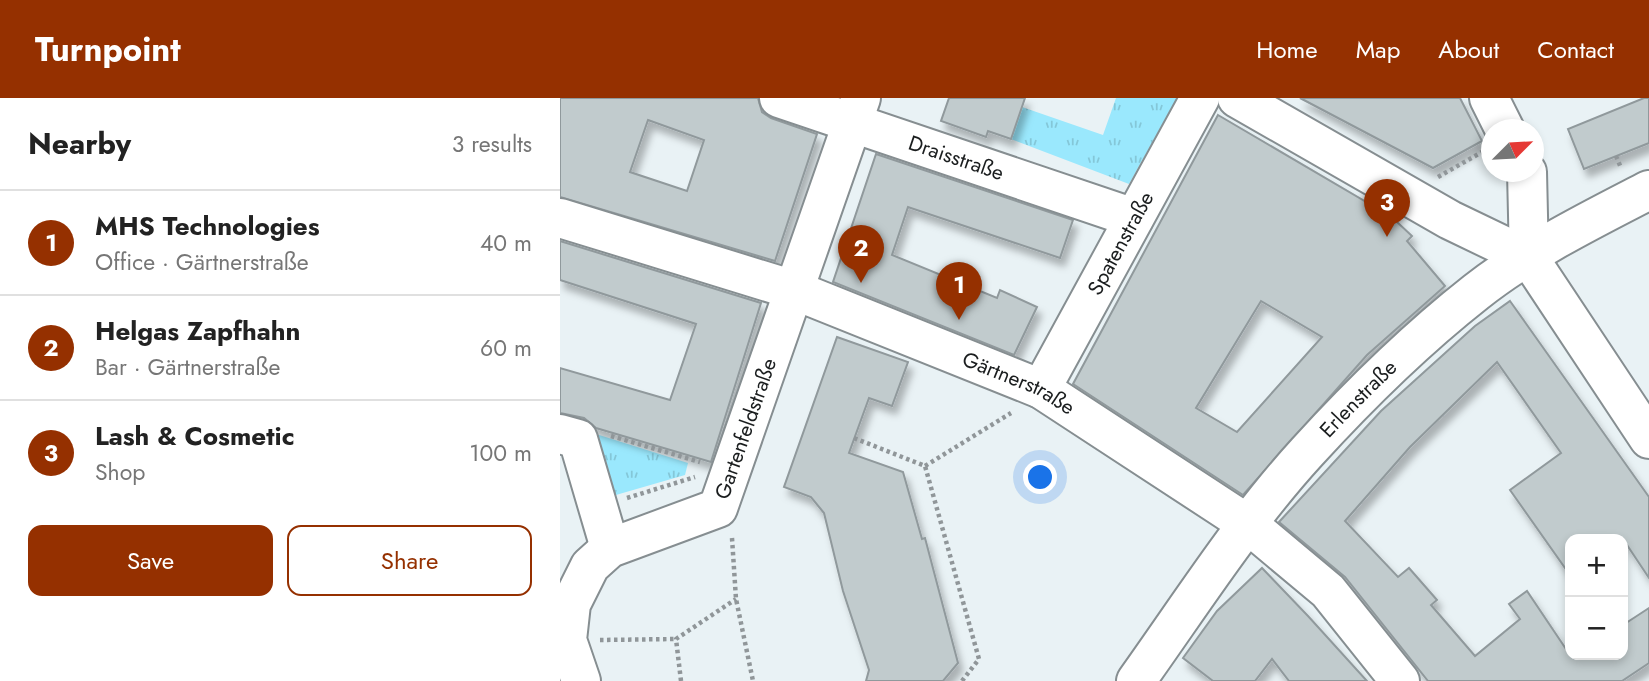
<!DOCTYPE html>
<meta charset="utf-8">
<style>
:root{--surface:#fff;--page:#f6f6f6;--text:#222;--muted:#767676;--line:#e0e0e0;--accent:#953000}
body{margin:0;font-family:Jost,sans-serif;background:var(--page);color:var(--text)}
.controls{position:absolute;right:21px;bottom:21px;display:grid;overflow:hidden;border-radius:14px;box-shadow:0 4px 10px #0003}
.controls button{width:63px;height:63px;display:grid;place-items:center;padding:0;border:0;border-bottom:2px solid var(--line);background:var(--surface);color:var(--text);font:35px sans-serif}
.compass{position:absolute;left:921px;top:21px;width:63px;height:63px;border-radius:50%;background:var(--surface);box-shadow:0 4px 10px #0003;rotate:66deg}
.you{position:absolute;left:481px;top:380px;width:24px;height:24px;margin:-18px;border:5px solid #fff;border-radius:50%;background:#1a73e8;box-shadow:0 0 0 10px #1a73e833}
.badge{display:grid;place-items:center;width:46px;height:46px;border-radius:50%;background:var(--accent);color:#fff;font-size:23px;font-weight:700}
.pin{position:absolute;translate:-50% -58px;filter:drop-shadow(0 2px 4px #0008)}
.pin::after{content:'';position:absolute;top:37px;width:24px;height:21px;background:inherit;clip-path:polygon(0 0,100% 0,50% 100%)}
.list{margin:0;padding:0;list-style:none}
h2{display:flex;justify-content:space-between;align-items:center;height:91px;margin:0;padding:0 28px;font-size:30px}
h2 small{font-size:23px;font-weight:400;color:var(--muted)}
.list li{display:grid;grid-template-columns:46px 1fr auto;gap:21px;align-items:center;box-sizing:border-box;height:105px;padding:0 28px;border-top:2px solid var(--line)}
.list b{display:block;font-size:26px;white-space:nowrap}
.list p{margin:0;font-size:23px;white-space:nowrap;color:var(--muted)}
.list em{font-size:23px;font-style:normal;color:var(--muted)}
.actions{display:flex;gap:14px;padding:21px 28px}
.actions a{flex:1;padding:16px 0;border:2px solid var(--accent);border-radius:14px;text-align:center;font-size:24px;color:var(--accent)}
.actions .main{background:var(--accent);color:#fff}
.map{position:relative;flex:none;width:1089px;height:583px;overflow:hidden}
header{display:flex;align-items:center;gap:42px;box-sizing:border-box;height:98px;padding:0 35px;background:var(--accent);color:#fff}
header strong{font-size:33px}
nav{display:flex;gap:38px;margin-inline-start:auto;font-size:24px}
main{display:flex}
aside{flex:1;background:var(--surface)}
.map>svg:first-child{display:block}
.grass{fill:url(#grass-tufts)}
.building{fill:#c1cbcd;stroke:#90999c;stroke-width:2;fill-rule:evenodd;filter:url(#shadow)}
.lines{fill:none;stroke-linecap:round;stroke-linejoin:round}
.minor-casing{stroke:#868e91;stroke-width:42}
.path{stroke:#909699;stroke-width:4.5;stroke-dasharray:3.5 3.5;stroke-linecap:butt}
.minor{stroke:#fff;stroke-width:38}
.labels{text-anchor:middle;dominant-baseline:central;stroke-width:6;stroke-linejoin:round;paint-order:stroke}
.street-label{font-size:21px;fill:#1a1d1e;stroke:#e9f2f5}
</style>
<header>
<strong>Turnpoint</strong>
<nav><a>Home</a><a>Map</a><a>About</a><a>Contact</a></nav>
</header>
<main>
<aside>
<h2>Nearby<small>3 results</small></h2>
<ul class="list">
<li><span class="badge">1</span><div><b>MHS Technologies</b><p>Office · Gärtnerstraße</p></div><em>40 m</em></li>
<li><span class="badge">2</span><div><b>Helgas Zapfhahn</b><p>Bar · Gärtnerstraße</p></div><em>60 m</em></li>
<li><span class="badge">3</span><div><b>Lash &amp; Cosmetic</b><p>Shop</p></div><em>100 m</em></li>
</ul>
<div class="actions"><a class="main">Save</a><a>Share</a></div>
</aside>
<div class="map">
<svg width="1089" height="583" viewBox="0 0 1089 583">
<defs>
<pattern id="grass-tufts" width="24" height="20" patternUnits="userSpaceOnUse" patternTransform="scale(1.75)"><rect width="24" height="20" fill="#9ae8fd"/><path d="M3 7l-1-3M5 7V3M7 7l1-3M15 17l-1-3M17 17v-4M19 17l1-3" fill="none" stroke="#84c7d8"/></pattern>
<filter id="shadow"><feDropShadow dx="4.5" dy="8" stdDeviation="3.5" flood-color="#0004"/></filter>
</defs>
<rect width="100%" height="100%" fill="#e9f2f5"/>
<g class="grass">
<path d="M556 0H617L569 86 451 41 462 9 543 37Z"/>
<path d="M36 336 128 365 125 377 49 399Z"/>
</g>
<g class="building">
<path d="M0 0H198L202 14 211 20 257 36 215 163 0 99ZM88 22 144 42 127 93 70 74Z"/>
<path d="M389 0H465L451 41 428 33 426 39 381 23Z"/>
<path d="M740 0H900L922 43 873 70Z"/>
<path d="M1084 0H1089V45L1024 71 1008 31Z"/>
<path d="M658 17 820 112 822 110 852 138 847 143 885 188 807 257 683 397 513 286ZM701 203 762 239 677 334 636 310Z"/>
<path d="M316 56 513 122 500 160 348 109 332 157 437 200 440 192 477 209 454 257 273 184Z"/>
<path d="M0 143 201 205 151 364 36 330 24 320 0 315V270L110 302 136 226 0 182Z"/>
<path d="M950 203 1089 399V480L1063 441H1010V477L950 392 1001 355 937 264 850 349 785 423 838 479 849 470 877 502 871 507 915 558 960 521 949 506 967 493 1010 557H1063V527L1089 510V565L1062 583H868L785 479 719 424 821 313 915 228Z"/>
<path d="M277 239 348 264 332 308 309 300 289 355 343 374 362 441 365 440 398 565 383 583H306L309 572 283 493 264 415 251 399 224 389Z"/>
<path d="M702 470 748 518 807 583H729L712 561 695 583H653L623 560 657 513Z"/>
</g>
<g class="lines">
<defs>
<g id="minor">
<path id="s1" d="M219 0 574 120"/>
<path d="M677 0 890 122 969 160"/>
<path d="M929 0 945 32"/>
<path d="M967 74 969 160"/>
<path id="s2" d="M0 120 234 192 481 291 689 427 768 493 840 583"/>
<path d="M969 160 1089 341"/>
<path id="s3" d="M481 291 640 0"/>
<path d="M0 336 18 341 50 450"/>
<path id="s4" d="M21 583 7 542 11 506 30 468 50 450 158 410 301 0"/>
<path id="s5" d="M576 583C631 506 683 424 747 354 799 297 855 242 916 194 968 153 1031 122 1089 92"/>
</g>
</defs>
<use href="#minor" class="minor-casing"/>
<g class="path">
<path d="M1056 58 1061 70"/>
<path d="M878 79 922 54"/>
<path d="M51 338 140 364"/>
<path d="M294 340 365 368 419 561 402 583"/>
<path d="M365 368 451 315"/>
<path d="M67 400 135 379"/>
<path d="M172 440 176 501 193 583"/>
<path d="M40 542 116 541"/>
<path d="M121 583 116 541 176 501"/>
</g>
<use href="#minor" class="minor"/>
</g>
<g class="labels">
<g class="street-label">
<text stroke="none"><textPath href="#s1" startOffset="187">Draisstraße</textPath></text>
<text stroke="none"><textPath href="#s3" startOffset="166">Spatenstraße</textPath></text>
<text stroke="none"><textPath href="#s2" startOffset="488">Gärtnerstraße</textPath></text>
<text stroke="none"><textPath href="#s5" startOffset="360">Erlenstraße</textPath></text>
<text stroke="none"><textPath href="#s4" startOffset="348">Gartenfeldstraße</textPath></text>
</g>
</g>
</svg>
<div class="controls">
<button>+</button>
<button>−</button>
</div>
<svg class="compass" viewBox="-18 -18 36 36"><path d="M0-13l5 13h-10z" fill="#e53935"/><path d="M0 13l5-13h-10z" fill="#767676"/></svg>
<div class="you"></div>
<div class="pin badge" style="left:399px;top:222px">1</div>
<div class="pin badge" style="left:301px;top:185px">2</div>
<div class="pin badge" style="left:827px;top:139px">3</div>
</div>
</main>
